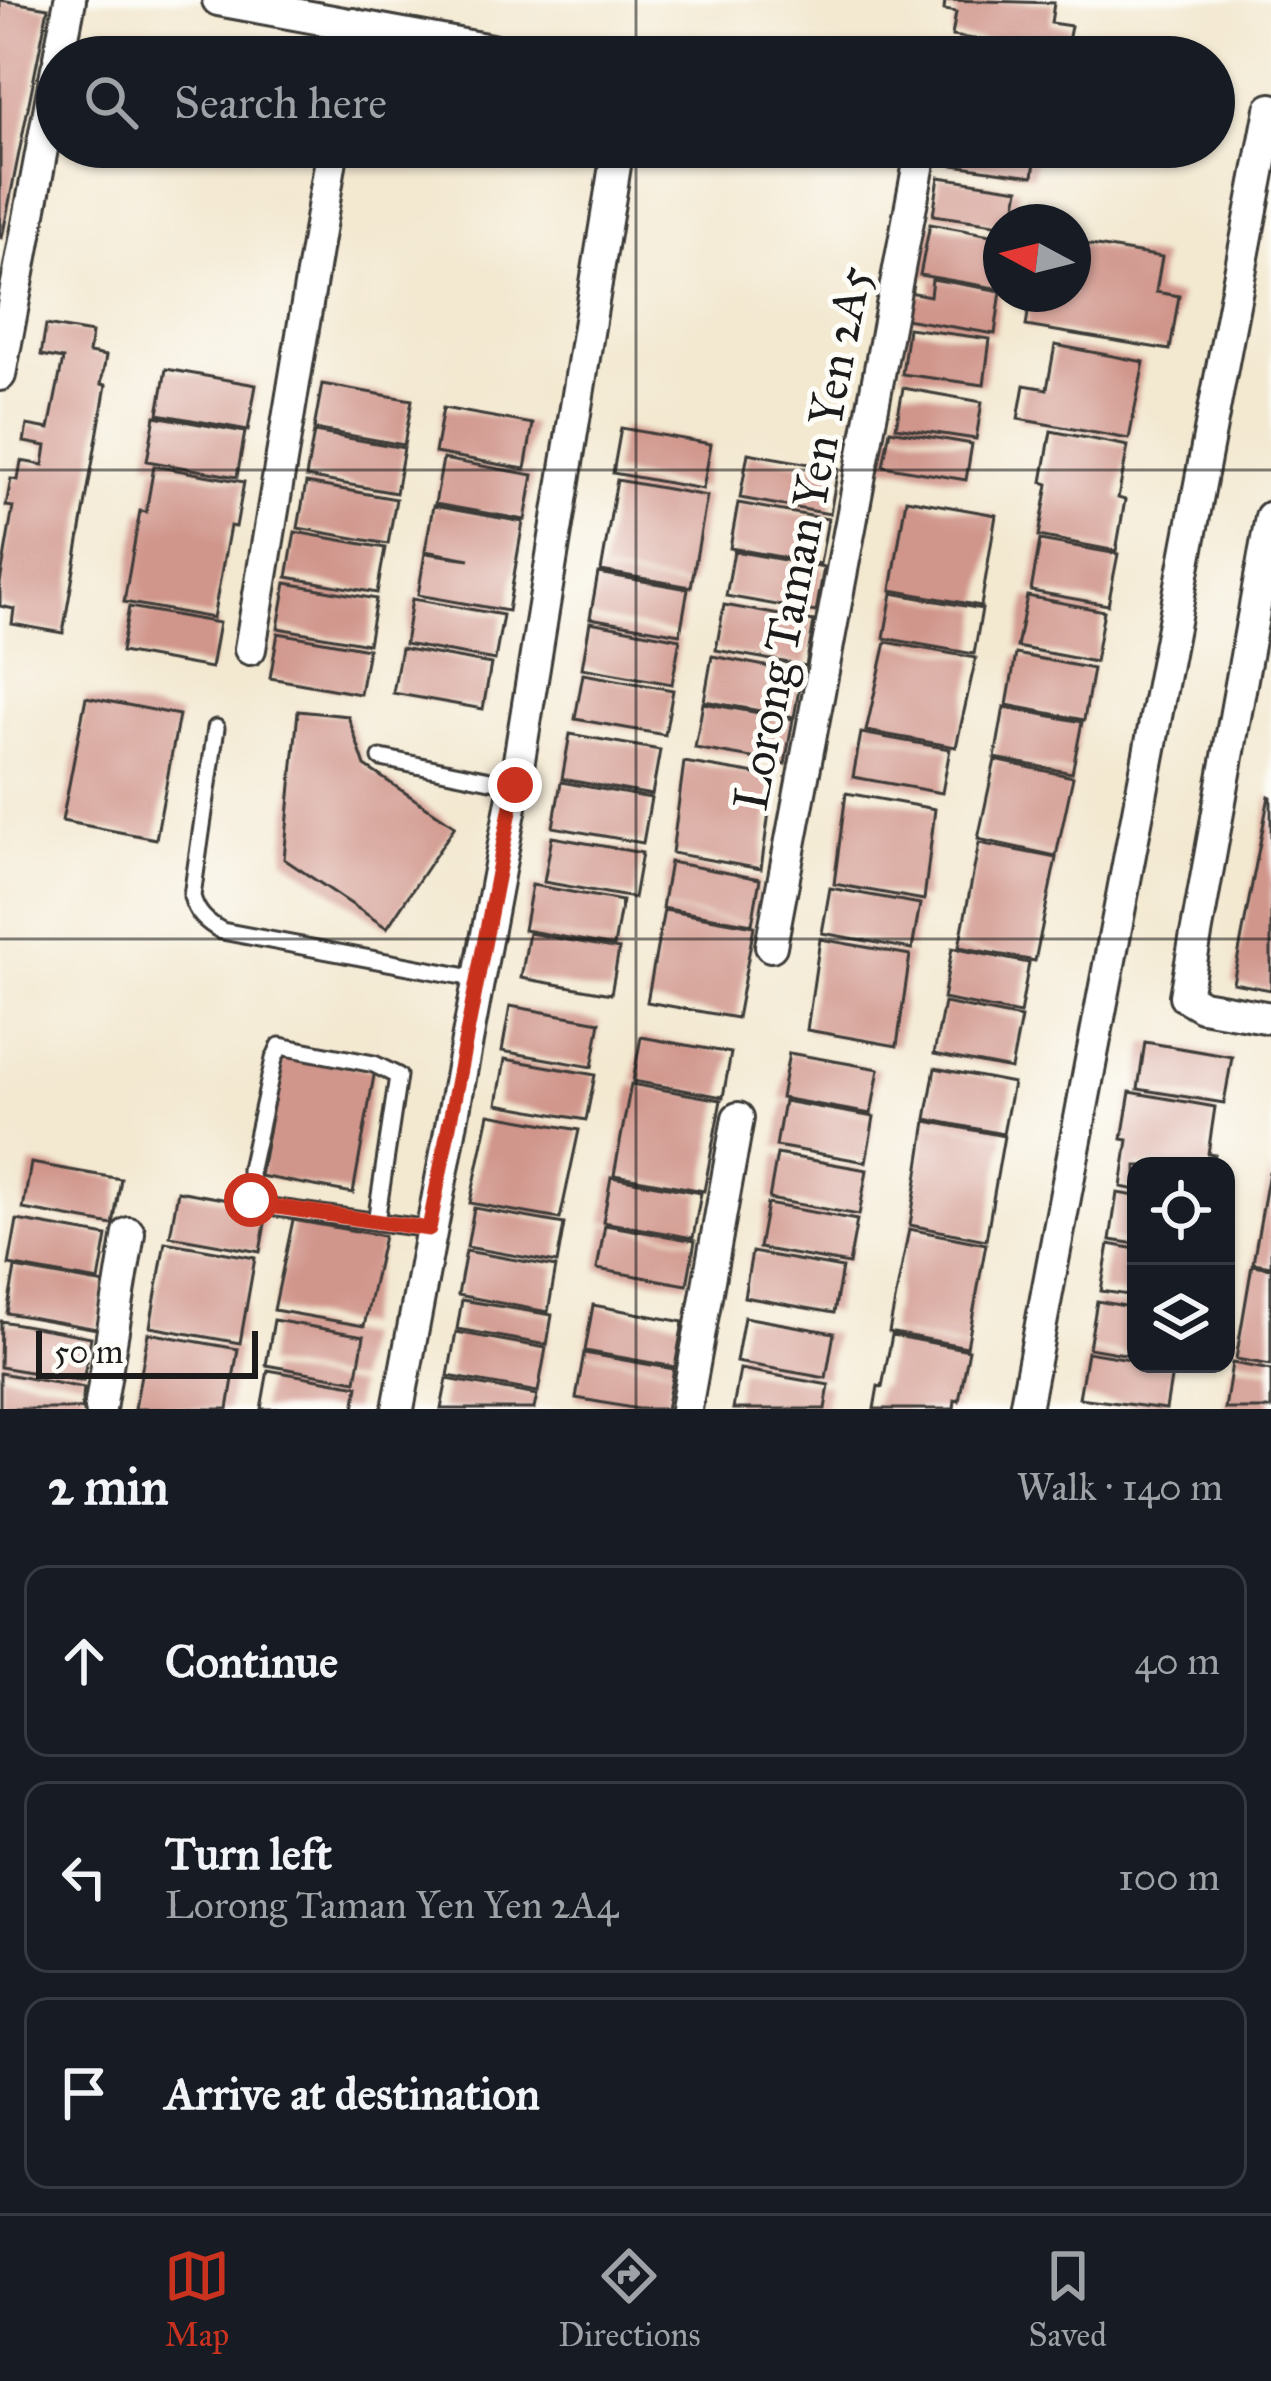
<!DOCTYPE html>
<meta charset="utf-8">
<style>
:root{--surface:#171b24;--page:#242831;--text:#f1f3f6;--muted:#9ea1a6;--line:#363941;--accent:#c8321e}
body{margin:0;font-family:"IM FELL Great Primer",serif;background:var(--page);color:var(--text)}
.controls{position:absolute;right:36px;bottom:36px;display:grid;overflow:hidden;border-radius:24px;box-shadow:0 3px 9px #0004}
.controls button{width:108px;height:108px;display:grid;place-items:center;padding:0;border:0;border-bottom:3px solid var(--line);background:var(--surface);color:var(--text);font:60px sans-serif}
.compass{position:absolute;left:983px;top:204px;width:108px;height:108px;border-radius:50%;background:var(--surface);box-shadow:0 3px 9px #0004;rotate:277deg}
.scale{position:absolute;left:36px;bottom:30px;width:222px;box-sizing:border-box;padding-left:12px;border:6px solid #1c1c1c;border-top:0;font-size:33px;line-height:42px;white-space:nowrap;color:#1c1c1c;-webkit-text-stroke:9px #fdfcf7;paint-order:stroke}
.stop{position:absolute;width:36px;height:36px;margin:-27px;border:9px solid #c8321e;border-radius:50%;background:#fff}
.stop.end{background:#c8321e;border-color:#fff;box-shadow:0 3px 12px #0008}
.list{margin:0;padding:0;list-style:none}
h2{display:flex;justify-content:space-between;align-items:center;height:156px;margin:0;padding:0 48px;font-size:51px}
h2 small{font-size:39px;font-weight:400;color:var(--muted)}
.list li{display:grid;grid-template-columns:78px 1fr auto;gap:36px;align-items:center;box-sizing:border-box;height:192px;margin:0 24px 24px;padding:0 24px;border:3px solid var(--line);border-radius:24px}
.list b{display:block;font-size:45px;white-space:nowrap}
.list p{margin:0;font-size:39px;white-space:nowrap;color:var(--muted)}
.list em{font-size:39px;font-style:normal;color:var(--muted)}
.icon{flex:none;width:66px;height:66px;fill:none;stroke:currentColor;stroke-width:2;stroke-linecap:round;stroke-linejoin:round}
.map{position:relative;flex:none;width:1271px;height:1409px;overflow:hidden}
.search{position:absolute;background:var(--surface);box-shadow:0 3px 9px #0004;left:36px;right:36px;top:36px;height:132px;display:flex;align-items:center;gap:30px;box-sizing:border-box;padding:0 42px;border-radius:66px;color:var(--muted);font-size:45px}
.sheet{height:804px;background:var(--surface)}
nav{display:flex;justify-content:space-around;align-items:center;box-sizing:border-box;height:168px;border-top:3px solid var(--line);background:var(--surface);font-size:33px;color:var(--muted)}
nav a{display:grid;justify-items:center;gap:6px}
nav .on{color:var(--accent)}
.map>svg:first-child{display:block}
.building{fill:#d0958b}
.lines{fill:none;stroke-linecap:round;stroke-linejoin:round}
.lane-casing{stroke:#3c3b37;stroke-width:21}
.street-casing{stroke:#3c3b37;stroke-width:36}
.lane{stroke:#fff;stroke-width:15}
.street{stroke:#fff;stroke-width:30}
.route{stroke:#c8321e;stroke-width:15}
.grid{fill:none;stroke:#1c1c1c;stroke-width:3;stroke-opacity:0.55}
.labels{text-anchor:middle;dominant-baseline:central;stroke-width:10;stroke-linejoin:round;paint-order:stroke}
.street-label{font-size:48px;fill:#1c1c1c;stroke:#fdfcf7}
</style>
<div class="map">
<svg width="1271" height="1409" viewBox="0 0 1271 1409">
<rect width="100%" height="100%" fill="#fdfcf7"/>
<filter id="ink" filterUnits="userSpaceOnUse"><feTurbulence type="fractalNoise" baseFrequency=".00833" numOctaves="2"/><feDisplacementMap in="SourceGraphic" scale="24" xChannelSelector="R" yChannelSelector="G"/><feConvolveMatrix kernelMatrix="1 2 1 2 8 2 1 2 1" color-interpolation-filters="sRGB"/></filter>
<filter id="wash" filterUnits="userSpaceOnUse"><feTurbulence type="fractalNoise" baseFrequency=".004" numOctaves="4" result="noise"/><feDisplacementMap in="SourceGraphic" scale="48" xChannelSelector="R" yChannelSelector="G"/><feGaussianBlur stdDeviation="2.7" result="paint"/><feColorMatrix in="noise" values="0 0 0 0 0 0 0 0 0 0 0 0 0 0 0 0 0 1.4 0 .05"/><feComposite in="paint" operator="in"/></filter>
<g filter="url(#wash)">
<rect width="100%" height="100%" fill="#f3e8d0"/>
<g id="blocks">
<g class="building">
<path d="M0 0 48 8 2 238 0 237Z"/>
<path d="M945 0 1054 3 1051 23 1071 26 1066 52 952 36 956 12 944 10Z"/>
<path d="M948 147H1037L1033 176 946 164Z"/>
<path d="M939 177 1019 189 1013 222H1001V225L933 215Z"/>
<path d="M930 224 1001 237V289L920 275Z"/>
<path d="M1073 242 1162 257 1156 292 1179 296 1170 350 1026 326 1031 294H1073Z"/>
<path d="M932 279 1001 291 995 334 905 319 909 292 930 296Z"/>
<path d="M46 325 92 333 89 353 106 356 101 384 106 385 63 633 12 624 14 609 0 606V583L13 507 6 506 11 479 18 480 21 461 43 465 46 446 24 442 27 425 49 429 63 359 41 355Z"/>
<path d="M908 328 990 339 984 385 902 374Z"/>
<path d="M1055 345 1144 362 1129 439 1018 419 1024 385 1047 389Z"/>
<path d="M166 369 256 385 248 430 158 414Z"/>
<path d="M322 384 412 400 404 445 314 429Z"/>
<path d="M903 388 982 402 976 439 896 427Z"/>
<path d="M443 408 533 424 525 469 435 453Z"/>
<path d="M155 416 245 432 237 477 147 461Z"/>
<path d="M621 428 711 444 703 489 613 473Z"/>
<path d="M890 430 972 444 966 480 883 466Z"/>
<path d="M1051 431 1128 446 1118 498 1125 500 1116 551 1039 536 1048 484 1042 482Z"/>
<path d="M314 432 404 448 396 493 306 477Z"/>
<path d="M748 453 838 469 830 514 740 498Z"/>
<path d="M443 459 533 475 525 520 435 504Z"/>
<path d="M154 466 244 482 236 527 230 526 213 618 124 602 140 511 146 512Z"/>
<path d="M617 480 707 496 691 587 601 571Z"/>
<path d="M306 483 396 499 388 544 298 528Z"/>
<path d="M906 499 996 515 981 606 891 590Z"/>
<path d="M738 503 828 519 820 564 730 548Z"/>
<path d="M433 506 523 522 508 611 418 595 425 553 470 559 425 551Z"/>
<path d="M295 532 385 548 377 593 287 577Z"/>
<path d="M1040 540 1118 554 1108 605 1031 591Z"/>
<path d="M734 551 824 567 816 612 726 596Z"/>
<path d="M598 573 688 589 680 634 590 618Z"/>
<path d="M286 583 376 599 368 644 278 628Z"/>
<path d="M892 593 982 609 974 654 884 638Z"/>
<path d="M1027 596 1104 611 1095 662 1017 647Z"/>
<path d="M412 599 503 615 495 660 405 644Z"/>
<path d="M724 605 814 621 806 666 716 650Z"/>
<path d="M129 607 219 623 211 668 121 652Z"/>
<path d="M590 622 680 639 672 684 582 668Z"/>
<path d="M278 633 368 649 360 694 270 678Z"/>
<path d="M886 642 976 658 956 747 866 731Z"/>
<path d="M401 648 491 664 483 709 393 693Z"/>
<path d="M1016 654 1093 669 1084 720 1007 705Z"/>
<path d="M712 656 802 673 794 717 704 701Z"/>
<path d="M583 674 673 690 665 735 575 719Z"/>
<path d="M86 697 179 715 156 839 62 821Z"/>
<path d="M703 703 793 719 785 764 695 748Z"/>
<path d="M1004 707 1082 722 1072 773 995 758Z"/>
<path d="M298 711 348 716 365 766 455 826 387 928 284 859Z"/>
<path d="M861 733 950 749 942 793 853 777Z"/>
<path d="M570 734 660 750 652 795 562 779Z"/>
<path d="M995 760 1073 777 1056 856 978 839Z"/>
<path d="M684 762 774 777 761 869 672 853Z"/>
<path d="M561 782 651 798 643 843 553 827Z"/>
<path d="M846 793 935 809 924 900 834 884Z"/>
<path d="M1269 796 1271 797V990L1233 983Z"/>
<path d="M552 837 642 853 634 898 544 882Z"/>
<path d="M979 843 1056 858 1035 961 959 947Z"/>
<path d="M670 862 760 879 752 924 662 908Z"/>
<path d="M532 885 622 901 614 946 524 930Z"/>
<path d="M830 888 920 904 912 949 822 933Z"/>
<path d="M664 910 754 926 737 1018 647 1002Z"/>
<path d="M529 933 619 949 611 994 521 978Z"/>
<path d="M820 939 910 955 897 1046 807 1030Z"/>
<path d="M952 948 1029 963 1020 1014 943 999Z"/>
<path d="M944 1003 1021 1018 1011 1069 934 1054Z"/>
<path d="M510 1006 600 1022 592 1067 502 1051Z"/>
<path d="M641 1037 731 1053 723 1097 633 1081Z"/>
<path d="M1145 1042 1232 1057 1224 1103 1138 1089Z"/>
<path d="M283 1052 375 1070 353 1193 260 1176Z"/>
<path d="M789 1053 879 1069 871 1114 781 1098Z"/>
<path d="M505 1059 595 1075 586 1120 497 1104Z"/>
<path d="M935 1068 1013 1083 1003 1134 926 1119Z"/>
<path d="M631 1084 721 1100 704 1191 614 1175Z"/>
<path d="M1130 1092 1215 1107 1208 1154 1215 1155 1213 1166H1136V1190L1121 1187 1128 1140 1122 1139Z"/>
<path d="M784 1101 874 1117 866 1162 776 1146Z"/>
<path d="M489 1114 579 1130 560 1219 470 1203Z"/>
<path d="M926 1121 1004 1136 986 1240 910 1225Z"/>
<path d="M777 1154 867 1170 859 1215 769 1199Z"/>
<path d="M31 1163 121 1179 113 1225 23 1209Z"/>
<path d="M1269 1172H1271V1266L1253 1263Z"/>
<path d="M611 1177 701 1193 693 1238 603 1222Z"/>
<path d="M178 1191 268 1207 260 1252 170 1236Z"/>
<path d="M1117 1193 1136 1196V1244L1110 1240Z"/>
<path d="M767 1204 857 1220 849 1264 759 1248Z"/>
<path d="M474 1208 564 1224 557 1263 467 1247Z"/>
<path d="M17 1220 107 1236 99 1281 9 1265Z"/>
<path d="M293 1220 384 1236 364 1326 274 1310Z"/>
<path d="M605 1225 695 1241 687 1285 597 1269Z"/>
<path d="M909 1229 986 1244 967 1347 889 1332Z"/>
<path d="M165 1242 255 1258 240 1343 150 1327Z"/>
<path d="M1109 1244 1136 1249V1296L1101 1291Z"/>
<path d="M466 1251 556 1267 548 1312 458 1295Z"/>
<path d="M752 1252 842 1268 834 1313 744 1297Z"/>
<path d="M1252 1265 1271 1268V1365L1236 1359Z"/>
<path d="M15 1268 105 1284 97 1329 7 1313Z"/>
<path d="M462 1300 552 1315 547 1345 457 1329Z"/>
<path d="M1097 1301 1136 1308V1356L1089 1348Z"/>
<path d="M593 1305 683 1322 675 1367 585 1351Z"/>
<path d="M744 1317 834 1333 826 1378 736 1362Z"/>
<path d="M274 1320 364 1336 356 1381 266 1365Z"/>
<path d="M1 1321 91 1337 83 1381 0 1367Z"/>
<path d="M456 1332 546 1348 538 1392 448 1376Z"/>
<path d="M148 1333 238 1349 228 1409H135Z"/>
<path d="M892 1335 969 1350 959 1401 955 1400 954 1409H874L878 1386 882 1387Z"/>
<path d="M1087 1352 1136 1360V1364L1173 1366 1166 1409 1079 1398Z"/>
<path d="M584 1353 674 1369 666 1409H638L576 1398Z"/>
<path d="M1232 1363 1271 1370V1409H1225Z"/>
<path d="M740 1369 829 1385 825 1409H733Z"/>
<path d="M268 1370 358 1386 354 1409H261Z"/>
<path d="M0 1373 84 1388 81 1409H0Z"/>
<path d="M447 1379 537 1395 534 1409H441Z"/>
</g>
</g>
</g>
<g filter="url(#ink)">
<use href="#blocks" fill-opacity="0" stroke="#3c3b37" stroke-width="3"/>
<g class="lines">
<defs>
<g id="lane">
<path d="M216 728 192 896C196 913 206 922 222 931L478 979"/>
<path d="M381 758 515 785"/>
<path d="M376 1222 398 1076 374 1064 280 1046 274 1059 250 1169 251 1200 256 1205 429 1229"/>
</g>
<g id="street">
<path d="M218 0 529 57"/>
<path d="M59 57 70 0"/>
<path d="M348 57 353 24"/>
<path d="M0 375 57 68"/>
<path d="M1271 517 1185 996 1202 1006 1271 1018"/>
<path d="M250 649 333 147"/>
<path d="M771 946 922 147"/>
<path d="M100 1409 129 1233"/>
<path d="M398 1409 515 785 618 147"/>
<path d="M686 1409 738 1118"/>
<path d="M1025 1409 1271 109"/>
</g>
</defs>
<use href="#lane" class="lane-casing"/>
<use href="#street" class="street-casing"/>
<use href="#lane" class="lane"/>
<use href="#street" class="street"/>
</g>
</g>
<g class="lines" filter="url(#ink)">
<path class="route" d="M251 1200 256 1204 429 1229 515 785"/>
</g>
<path class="grid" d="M636 0V57M636 147V1409M0 470H1271M0 939H1271"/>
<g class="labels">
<g class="street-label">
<text transform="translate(802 538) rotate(-79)">Lorong Taman Yen Yen 2A5</text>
</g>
</g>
</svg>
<div class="controls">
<button><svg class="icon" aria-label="locate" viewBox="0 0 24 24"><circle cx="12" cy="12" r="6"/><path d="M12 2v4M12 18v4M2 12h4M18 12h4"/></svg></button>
<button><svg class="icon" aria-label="layers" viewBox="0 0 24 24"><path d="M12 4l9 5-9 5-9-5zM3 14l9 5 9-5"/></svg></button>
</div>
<svg class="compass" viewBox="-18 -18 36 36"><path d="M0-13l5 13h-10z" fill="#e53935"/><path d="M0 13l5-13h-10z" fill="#9ea1a6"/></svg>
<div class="scale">50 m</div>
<div class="stop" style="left:251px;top:1200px"></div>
<div class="stop end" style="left:515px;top:785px"></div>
<div class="search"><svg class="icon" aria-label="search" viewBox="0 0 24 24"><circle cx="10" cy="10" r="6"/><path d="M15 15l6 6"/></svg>Search here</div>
</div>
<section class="sheet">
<h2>2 min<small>Walk · 140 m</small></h2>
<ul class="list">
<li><svg class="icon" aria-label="ahead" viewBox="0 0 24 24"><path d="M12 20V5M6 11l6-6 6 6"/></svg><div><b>Continue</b></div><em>40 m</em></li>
<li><svg class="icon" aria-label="left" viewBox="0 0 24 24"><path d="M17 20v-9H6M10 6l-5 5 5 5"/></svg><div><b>Turn left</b><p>Lorong Taman Yen Yen 2A4</p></div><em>100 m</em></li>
<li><svg class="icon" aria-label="arrive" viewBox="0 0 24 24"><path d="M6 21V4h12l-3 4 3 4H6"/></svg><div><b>Arrive at destination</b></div></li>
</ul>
</section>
<nav>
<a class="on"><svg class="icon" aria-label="map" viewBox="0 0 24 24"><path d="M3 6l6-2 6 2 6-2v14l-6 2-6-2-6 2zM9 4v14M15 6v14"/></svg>Map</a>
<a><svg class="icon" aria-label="directions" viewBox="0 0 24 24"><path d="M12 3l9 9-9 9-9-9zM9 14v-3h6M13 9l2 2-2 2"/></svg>Directions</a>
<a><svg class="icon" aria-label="saved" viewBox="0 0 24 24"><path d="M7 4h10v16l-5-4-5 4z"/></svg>Saved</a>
</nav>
